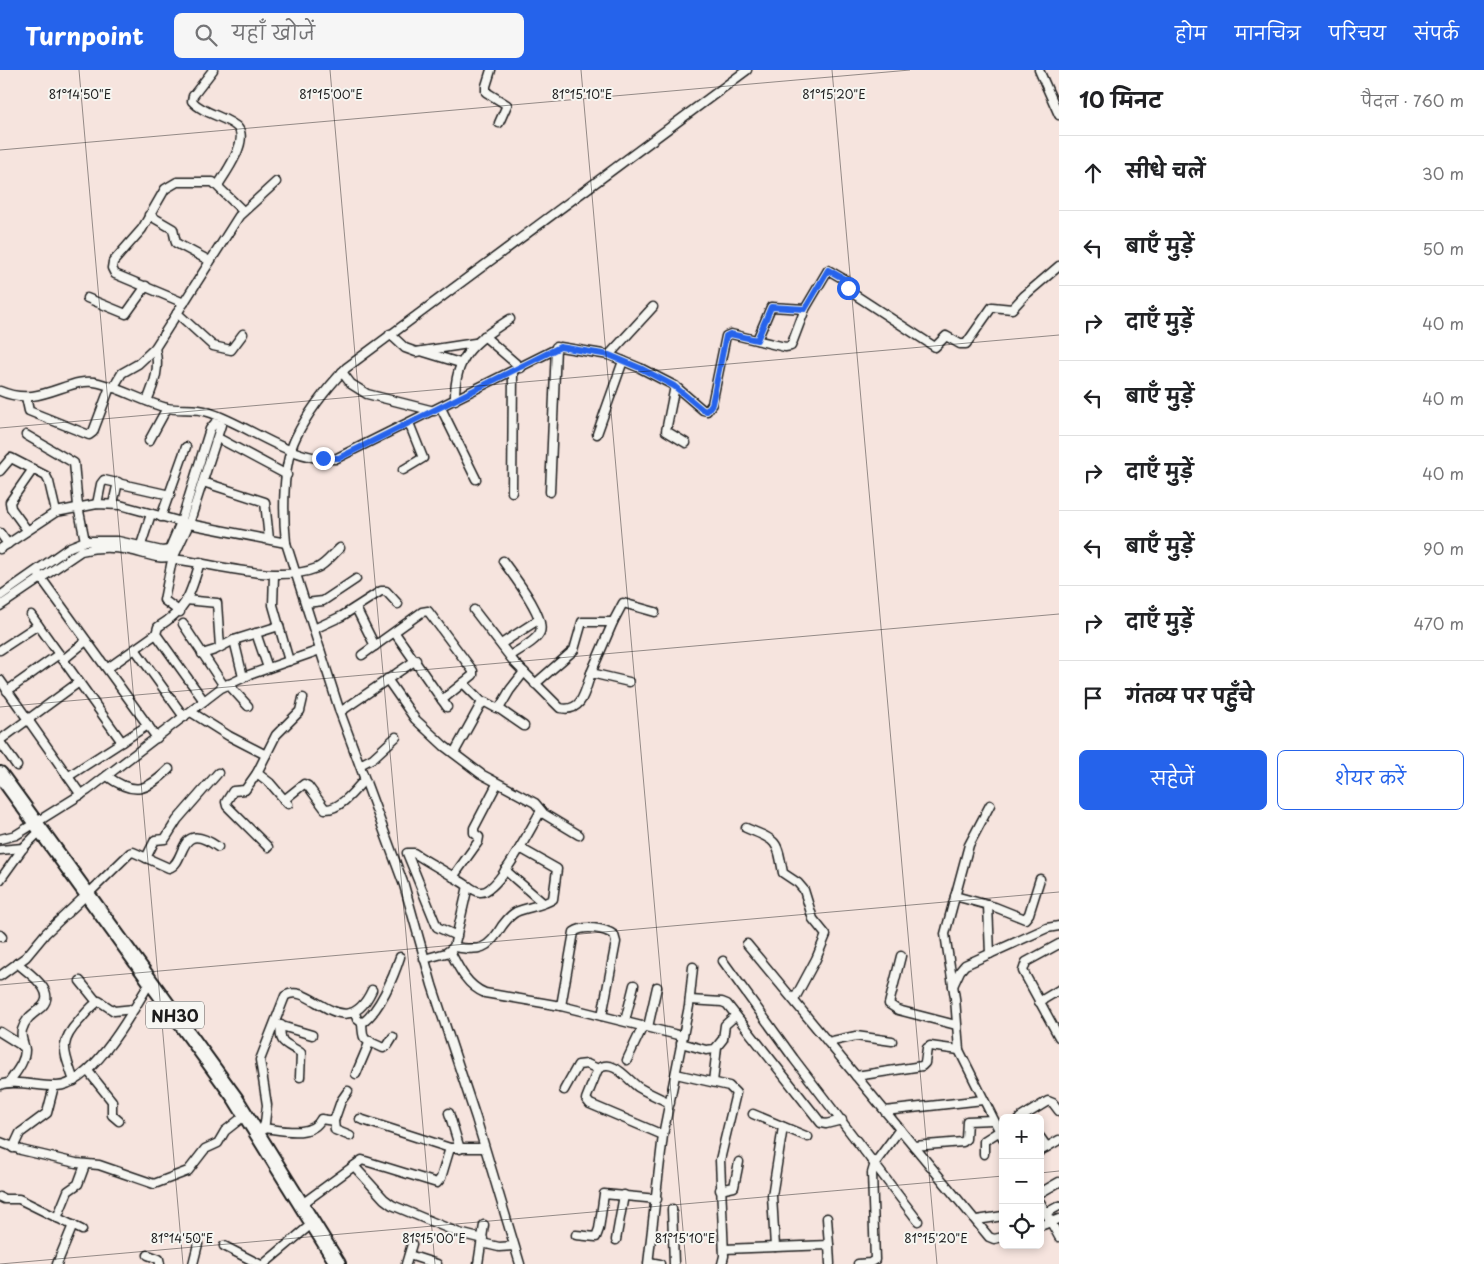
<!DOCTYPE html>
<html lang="hi">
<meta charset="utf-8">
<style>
:root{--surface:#fff;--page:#f6f6f6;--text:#202124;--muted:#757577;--line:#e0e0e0;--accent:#2563eb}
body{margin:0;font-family:"Playpen Sans","Playpen Sans Deva",sans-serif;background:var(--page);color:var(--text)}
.controls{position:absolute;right:15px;bottom:15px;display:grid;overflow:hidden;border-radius:8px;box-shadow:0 2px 8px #0003}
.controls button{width:45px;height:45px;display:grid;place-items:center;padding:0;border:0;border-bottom:1px solid var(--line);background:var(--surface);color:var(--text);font:25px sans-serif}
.stop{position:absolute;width:15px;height:15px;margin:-11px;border:4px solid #2563eb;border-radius:50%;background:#fff}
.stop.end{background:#2563eb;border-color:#fff;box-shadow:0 1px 5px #0008}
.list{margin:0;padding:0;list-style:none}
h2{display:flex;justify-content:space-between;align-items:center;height:65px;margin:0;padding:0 20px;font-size:21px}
h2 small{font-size:16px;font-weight:400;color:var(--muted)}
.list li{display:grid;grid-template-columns:32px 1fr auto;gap:15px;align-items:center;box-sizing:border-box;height:75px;padding:0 20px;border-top:1px solid var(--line)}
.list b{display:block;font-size:19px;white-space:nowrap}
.list em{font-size:16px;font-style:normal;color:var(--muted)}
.actions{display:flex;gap:10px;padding:15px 20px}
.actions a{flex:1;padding:11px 0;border:1px solid var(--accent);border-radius:8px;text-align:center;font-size:18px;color:var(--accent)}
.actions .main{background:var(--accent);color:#fff}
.icon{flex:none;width:28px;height:28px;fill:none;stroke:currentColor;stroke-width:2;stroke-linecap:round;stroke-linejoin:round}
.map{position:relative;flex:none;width:1059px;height:1194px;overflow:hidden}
header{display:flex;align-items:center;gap:30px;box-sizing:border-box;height:70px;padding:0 25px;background:var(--accent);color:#fff}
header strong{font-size:24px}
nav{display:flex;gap:28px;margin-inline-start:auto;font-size:18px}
.search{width:350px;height:45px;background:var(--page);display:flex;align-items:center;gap:12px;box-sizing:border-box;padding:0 18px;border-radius:8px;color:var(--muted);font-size:19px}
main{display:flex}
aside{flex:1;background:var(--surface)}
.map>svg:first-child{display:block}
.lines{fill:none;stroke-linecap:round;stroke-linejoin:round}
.street-casing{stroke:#1c1c1c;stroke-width:11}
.highway-casing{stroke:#1c1c1c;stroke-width:18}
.street{stroke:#f6f6f2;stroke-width:8}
.highway{stroke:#f6f6f2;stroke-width:14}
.route{stroke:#2563eb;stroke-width:6}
.ticks{fill:none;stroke:#1c1c1c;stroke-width:1;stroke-opacity:0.45}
.labels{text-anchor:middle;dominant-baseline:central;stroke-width:4;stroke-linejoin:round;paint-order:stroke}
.shield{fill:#f6f6f2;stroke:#5d5d5c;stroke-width:1}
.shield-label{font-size:16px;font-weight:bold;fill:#1c1c1c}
.ticks-label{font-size:12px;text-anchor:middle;fill:#1c1c1c;stroke:#f6f6f2;stroke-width:4;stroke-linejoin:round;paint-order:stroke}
</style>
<header>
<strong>Turnpoint</strong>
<div class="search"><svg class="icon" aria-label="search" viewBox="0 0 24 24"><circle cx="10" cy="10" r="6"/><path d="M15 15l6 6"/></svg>यहाँ खोजें</div>
<nav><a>होम</a><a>मानचित्र</a><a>परिचय</a><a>संपर्क</a></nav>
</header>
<main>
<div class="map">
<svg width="1059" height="1194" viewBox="0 0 1059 1194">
<rect width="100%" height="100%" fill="#f6e4de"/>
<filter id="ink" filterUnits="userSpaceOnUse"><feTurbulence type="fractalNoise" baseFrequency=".02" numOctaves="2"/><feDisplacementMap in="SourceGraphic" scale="10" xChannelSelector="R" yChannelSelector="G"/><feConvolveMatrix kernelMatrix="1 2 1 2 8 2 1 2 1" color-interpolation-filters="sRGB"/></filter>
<g filter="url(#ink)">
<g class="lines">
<defs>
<g id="street">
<path d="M213 0 193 26 192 31C203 44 230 48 238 58 249 71 225 104 218 115"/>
<path d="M491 0 486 16V22L507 35 499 53"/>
<path d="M1039 0 1059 45"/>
<path d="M149 145 173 159 176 173 210 191"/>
<path d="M87 228 126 244 146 216"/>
<path d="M184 233 115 204 112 198 113 192 142 159 165 119 177 112H213L243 141"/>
<path d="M177 243 213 276 231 280 243 264"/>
<path d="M390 264 405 278 416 282 475 273"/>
<path d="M484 266 521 298"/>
<path d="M757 270 771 237 805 239"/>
<path d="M424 282 460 293"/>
<path d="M609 285 653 237"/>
<path d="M342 302 351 314 367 324 434 341"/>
<path d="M675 316 666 361 686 373"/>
<path d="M113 318 122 303 138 294 155 278 239 146 276 112"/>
<path d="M0 321C42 339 68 305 99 313 122 319 144 332 167 338 180 341 195 337 208 342 249 355 289 391 335 389L560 277 609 285 640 298 675 316 703 340 707 341 712 334 726 266 731 264 785 277 791 276 805 239 828 200 847 211 849 221 935 277 946 266 960 274H966L992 237 1012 239 1024 226 1059 196"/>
<path d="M26 327 29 341 89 365 93 362 110 317"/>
<path d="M455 330C454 285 475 272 510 249"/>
<path d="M147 331C155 312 160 298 155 278"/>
<path d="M441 338 476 409"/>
<path d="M597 364 623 291"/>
<path d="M26 365 74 393 78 436 85 471"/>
<path d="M218 368 287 405"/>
<path d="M149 371 167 338"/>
<path d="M403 400 423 388 409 353"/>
<path d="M0 401 11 388 46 406 49 412 56 442"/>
<path d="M203 412 265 432 269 469"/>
<path d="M512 422 513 302"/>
<path d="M550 422 556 277"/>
<path d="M97 434 101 414 104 410 170 425"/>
<path d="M113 434 118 412"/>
<path d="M161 447 186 377"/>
<path d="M27 460 11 438 10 432 33 399"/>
<path d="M0 463 8 474"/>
<path d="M141 475 151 444"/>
<path d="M0 479 56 442 97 434 120 435 189 454 286 473"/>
<path d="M173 485 164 530 180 542"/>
<path d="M173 489C217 494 277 514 317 498 325 495 333 484 340 478"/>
<path d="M503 491C512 504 546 546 540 562 536 572 518 580 510 586"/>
<path d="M200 492C190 525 188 538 158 557L156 564 204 631"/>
<path d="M39 505 157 668"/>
<path d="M274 505 273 535 289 591"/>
<path d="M0 526 70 477 85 471H118L162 481 169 480 181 452 210 359 215 353 221 355 189 454 175 484C162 493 143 482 129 480 113 477 97 477 81 481L0 536"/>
<path d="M186 530 217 533 220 577"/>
<path d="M306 533 323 531 356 509"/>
<path d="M356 538 375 576"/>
<path d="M474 540 514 592 560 638C583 643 585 620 591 603L629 612"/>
<path d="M31 545 122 672"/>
<path d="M613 552 623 533 655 542"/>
<path d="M183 554 224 616"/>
<path d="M314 559 342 546 381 521H386L398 534"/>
<path d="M256 563 268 598"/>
<path d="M395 563 447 637"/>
<path d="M234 570 243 607"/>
<path d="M501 574 538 550"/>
<path d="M135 579 184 647"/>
<path d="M0 580 38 555"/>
<path d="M202 584 215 580 234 570 279 556"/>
<path d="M362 585 422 542 428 541 473 601V605L442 630"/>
<path d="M63 590 86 571"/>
<path d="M108 598 156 564"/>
<path d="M387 609 415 649 444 676 481 704 535 733 544 744 579 765"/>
<path d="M0 610 81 725"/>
<path d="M463 613 483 633"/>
<path d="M228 614 248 636"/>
<path d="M535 614 574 580 582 552H613L591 603"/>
<path d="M7 621 59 584"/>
<path d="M498 638 524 656"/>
<path d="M191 642 229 666 266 685"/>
<path d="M340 642 416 590"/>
<path d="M0 670 79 612"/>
<path d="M0 672 17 696"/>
<path d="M454 683 481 634 485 632 496 638 500 637 510 620 524 602"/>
<path d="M360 695 373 688 396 667"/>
<path d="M257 703 270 713 288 734"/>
<path d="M69 706 148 655"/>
<path d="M107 706C134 726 147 721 169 699"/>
<path d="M284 730 304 714 308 716 325 739C340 740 355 720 364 710"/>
<path d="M990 735 969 775 945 864 955 928 959 980 1003 1068"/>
<path d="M746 758C778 771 777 770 783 803L798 813 804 820 813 849 826 865 816 889 794 930"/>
<path d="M0 769 16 765 88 720 221 618 249 605 320 580"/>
<path d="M268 777 227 736 226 732 233 721 245 720 257 703 276 665 300 641 303 628"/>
<path d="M0 780 23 778"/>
<path d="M146 788 155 770 165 769 177 750 218 703"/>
<path d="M505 800 543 833"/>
<path d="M453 807 478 772 479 767 474 763V758L497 714"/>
<path d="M0 810 23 778 35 766"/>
<path d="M88 824 130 783 133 782 169 798C187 793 177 748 218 777"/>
<path d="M955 826 995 837 1025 849 1029 844 1040 809"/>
<path d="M988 835 990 884"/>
<path d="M0 865 2 867"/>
<path d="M457 866 437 857 407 783H414C429 793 445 801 460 811 466 814 473 821 480 822 498 825 532 755 541 741"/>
<path d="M747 874 989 1167 994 1169 1003 1167"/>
<path d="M1059 874 1026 892 1023 901 1059 967"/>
<path d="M454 877C480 881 488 880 502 856 506 851 510 845 516 842 527 837 543 836 553 829L557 799 520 778"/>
<path d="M450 881C458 897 467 916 485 923L561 936 682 966"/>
<path d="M901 886 889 934 898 940 956 955"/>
<path d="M424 889 446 883 454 877 468 816"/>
<path d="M723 891 794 989 918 1151"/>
<path d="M0 906 26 887 46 863 81 830"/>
<path d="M80 911 97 932"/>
<path d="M953 916 960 901 965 895 1047 858 1059 856"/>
<path d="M690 930 722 932 727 934 821 1053 826 1054 842 1050"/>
<path d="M1039 932 1059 920"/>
<path d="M561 936 574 862C584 855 604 858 614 865L616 872 602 946"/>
<path d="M355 943 357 949 362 953C363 974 364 968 383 978L388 975 393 967"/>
<path d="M625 951 634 915"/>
<path d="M362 953C379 942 394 906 400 887"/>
<path d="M278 955 312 965"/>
<path d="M281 955C278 976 288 973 301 983L300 1007"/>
<path d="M648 957 657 917"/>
<path d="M0 962 24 977"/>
<path d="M828 972 856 966 892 971"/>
<path d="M681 973 706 980 715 979 723 969 725 955 735 946"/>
<path d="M627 990 643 956"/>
<path d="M88 1001 112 1031V1045L119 1051"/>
<path d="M356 1004 370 971"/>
<path d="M676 1004 729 1016 736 1023 720 1090 724 1186 722 1194"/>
<path d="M856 1006 922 996 925 993 927 978 930 976 959 980"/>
<path d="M10 1011C16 1002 25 992 25 980 24 972 20 968 22 960 25 950 30 946 38 940 61 924 30 904 17 893"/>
<path d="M74 1011C65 983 57 974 79 951 85 944 91 936 99 931L114 941 134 939"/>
<path d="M713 1012 717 977"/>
<path d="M0 1015C13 1009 40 1017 57 1016 91 1015 130 946 146 919"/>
<path d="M564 1020 578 995 587 994 598 999"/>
<path d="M885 1041 983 1030"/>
<path d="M449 1043 460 1079"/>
<path d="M753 1044 808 1067"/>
<path d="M1020 1048 1048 1031 1053 1033 1059 1041"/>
<path d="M360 1049 450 1078H484"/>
<path d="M334 1051 341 1031 348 1021"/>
<path d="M264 1058C281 1060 312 1068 321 1049L334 1051 335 1060 350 1066"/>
<path d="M663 1065 590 1034 586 1029 598 999C613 988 627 1009 638 1017 648 1023 659 1028 670 1033"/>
<path d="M260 1066 265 1053 267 1035 260 990 285 926C309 909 345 978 372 920"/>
<path d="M1040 1067 1047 1077"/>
<path d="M0 1072 21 1080 76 1093 99 1095 154 1114 188 1101 205 1079 218 1073 225 1061 239 1050"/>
<path d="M914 1076 963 1072 966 1069 967 1051 993 1050"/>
<path d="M13 1078 20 1063 47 1043 54 1016"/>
<path d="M1040 1081 1059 1070"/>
<path d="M984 1084V1071L1003 1059"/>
<path d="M354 1096 384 1129 392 1135 459 1163 483 1169"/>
<path d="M720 1120 734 1117 739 1092"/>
<path d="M1040 1123 1059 1112"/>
<path d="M0 1127 4 1129H19L82 1160"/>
<path d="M1040 1132 1059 1167"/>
<path d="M302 1134 362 1090 437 1113 441 1108 450 1078"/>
<path d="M672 1139 674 1194"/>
<path d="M1046 1143 1059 1136"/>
<path d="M57 1148 68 1121 78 1114 85 1095"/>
<path d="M827 1148 829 1175"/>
<path d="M977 1150 1003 1146"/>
<path d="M1040 1156 1059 1149"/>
<path d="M576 1165 596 1167 599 1159 604 1124 657 1129"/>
<path d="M616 1170 624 1125"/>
<path d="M482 1173 499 1177 514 1176"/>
<path d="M224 1176 259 1194"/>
<path d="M775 1177 772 1126 783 1057"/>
<path d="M724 1179 829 1175 830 1194"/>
<path d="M148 1185 159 1189 160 1194"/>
<path d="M409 1185 437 1194"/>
<path d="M649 1192 660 1194"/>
<path d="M57 1194 73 1155"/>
<path d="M193 1194 198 1174"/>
<path d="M264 1194 308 1157"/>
<path d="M406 1194 412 1174"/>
<path d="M478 1194 484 1155"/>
<path d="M520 1194 476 1048 432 915 404 815 340 642 286 473C283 443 282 395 296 367 308 342 327 318 346 298L747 0"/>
<path d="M648 1194 663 1065 689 936 693 897"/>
<path d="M858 1194 870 1193 875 1190 872 1103 875 1093 900 1059"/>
</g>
<path id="highway" d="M0 704 235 1028 338 1194"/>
</defs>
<use href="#street" class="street-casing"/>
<use href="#highway" class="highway-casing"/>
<use href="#street" class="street"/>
<use href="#highway" class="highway"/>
</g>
</g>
<g class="lines" filter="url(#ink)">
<path class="route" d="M323 388H339L560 277 609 285 640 298 674 316 703 340 707 341 712 334 726 266 730 264 757 270 771 237 805 239 828 200 848 211V218"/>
</g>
<path class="ticks" d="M79 0 183 1194M330 0 435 1194M581 0 686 1194M832 0 937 1194M0 80 910 0M0 358 1059 265M0 637 1059 544M0 915 1059 822M1040 1103 1059 1101M0 1194 1003 1106"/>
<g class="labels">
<rect class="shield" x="146" y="931.5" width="58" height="27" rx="4"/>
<g class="shield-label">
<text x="175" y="945">NH30</text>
</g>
</g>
<g class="ticks-label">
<text x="80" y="29">81°14'50"E</text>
<text x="331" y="29">81°15'00"E</text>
<text x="582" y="29">81°15'10"E</text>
<text x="834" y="29">81°15'20"E</text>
<text x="182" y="1173">81°14'50"E</text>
<text x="434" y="1173">81°15'00"E</text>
<text x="685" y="1173">81°15'10"E</text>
<text x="936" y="1173">81°15'20"E</text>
</g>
</svg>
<div class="controls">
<button>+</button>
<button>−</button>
<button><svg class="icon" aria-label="locate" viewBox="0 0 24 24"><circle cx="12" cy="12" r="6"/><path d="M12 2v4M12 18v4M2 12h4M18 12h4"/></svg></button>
</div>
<div class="stop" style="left:848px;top:218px"></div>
<div class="stop end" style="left:323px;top:388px"></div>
</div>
<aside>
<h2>10 मिनट<small>पैदल · 760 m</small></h2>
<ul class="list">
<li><svg class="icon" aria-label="ahead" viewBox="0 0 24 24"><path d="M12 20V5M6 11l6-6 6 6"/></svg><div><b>सीधे चलें</b></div><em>30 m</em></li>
<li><svg class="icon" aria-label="left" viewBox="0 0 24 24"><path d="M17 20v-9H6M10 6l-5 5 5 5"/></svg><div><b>बाएँ मुड़ें</b></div><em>50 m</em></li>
<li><svg class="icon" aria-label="right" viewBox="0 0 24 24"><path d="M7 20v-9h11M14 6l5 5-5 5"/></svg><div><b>दाएँ मुड़ें</b></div><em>40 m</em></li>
<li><svg class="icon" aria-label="left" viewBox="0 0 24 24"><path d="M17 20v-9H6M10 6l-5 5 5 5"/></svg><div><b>बाएँ मुड़ें</b></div><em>40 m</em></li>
<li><svg class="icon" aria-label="right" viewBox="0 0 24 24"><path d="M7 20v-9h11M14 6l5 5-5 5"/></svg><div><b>दाएँ मुड़ें</b></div><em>40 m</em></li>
<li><svg class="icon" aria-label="left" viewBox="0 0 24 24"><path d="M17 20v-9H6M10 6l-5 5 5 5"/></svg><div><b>बाएँ मुड़ें</b></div><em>90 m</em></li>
<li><svg class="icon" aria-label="right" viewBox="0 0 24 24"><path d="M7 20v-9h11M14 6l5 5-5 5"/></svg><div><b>दाएँ मुड़ें</b></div><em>470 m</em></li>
<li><svg class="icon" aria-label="arrive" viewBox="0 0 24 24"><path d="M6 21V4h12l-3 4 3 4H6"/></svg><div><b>गंतव्य पर पहुँचे</b></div></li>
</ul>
<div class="actions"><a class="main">सहेजें</a><a>शेयर करें</a></div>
</aside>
</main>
